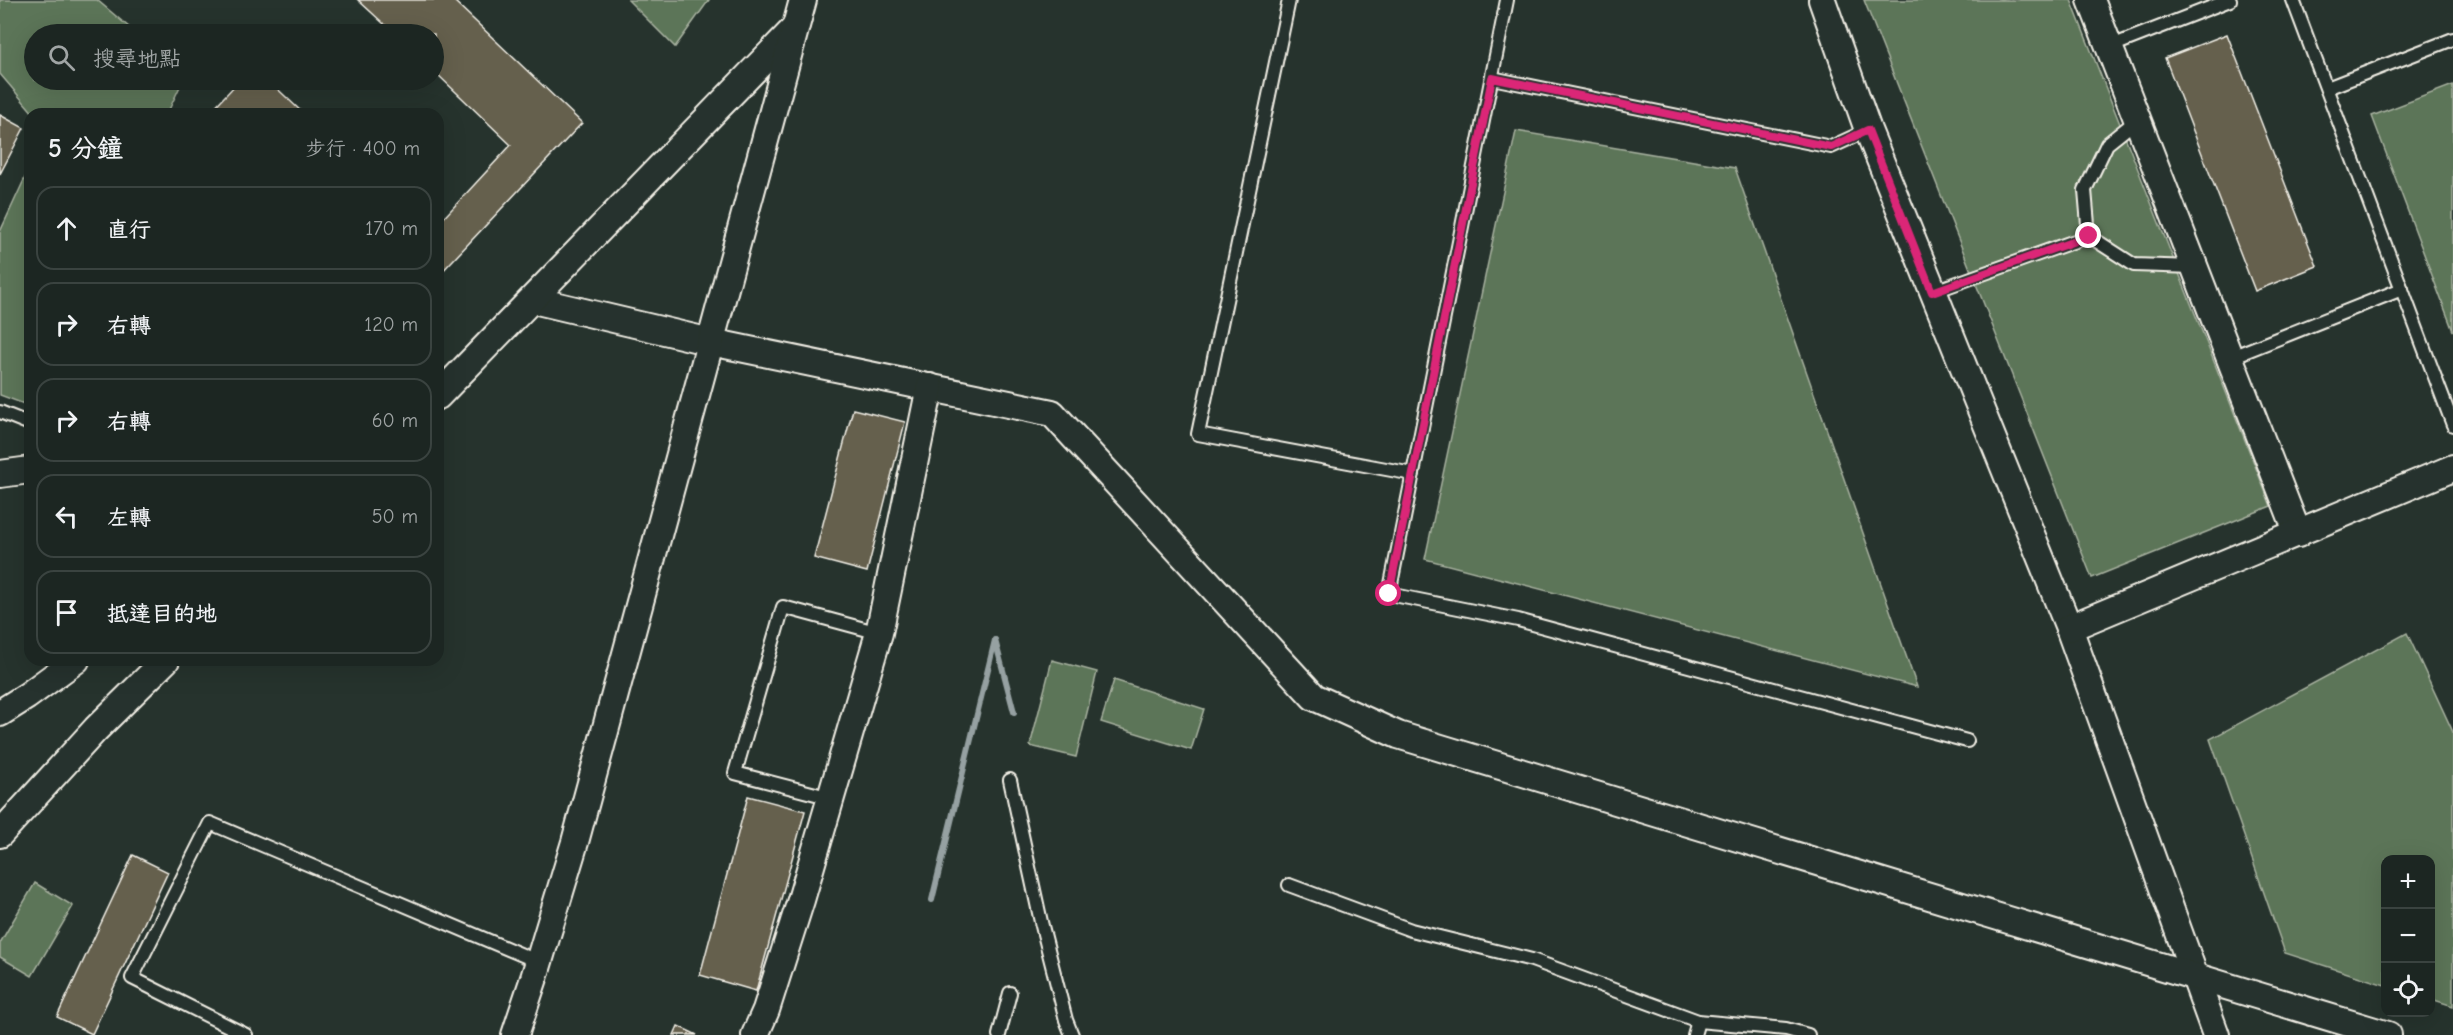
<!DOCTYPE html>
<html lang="zh-TW">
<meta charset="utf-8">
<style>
:root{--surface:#1c2622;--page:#29322f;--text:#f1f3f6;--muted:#a0a5a5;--line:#3a4340}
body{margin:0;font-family:"Comic Neue","LXGW WenKai TC",sans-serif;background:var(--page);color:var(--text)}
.controls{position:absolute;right:18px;bottom:18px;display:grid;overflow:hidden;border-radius:12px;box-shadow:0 6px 24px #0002}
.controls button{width:54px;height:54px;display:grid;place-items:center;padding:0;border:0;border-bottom:2px solid var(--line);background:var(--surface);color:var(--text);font:30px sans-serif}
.stop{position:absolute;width:18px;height:18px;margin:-14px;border:4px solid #db2777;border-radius:50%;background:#fff}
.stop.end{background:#db2777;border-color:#fff;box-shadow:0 2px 6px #0008}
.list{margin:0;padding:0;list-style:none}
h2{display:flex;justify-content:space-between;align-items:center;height:78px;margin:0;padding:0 24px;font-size:26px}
h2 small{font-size:20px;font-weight:400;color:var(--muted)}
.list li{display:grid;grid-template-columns:39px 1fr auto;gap:18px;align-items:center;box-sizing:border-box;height:84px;margin:0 12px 12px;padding:0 12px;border:2px solid var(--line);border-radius:18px}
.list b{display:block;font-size:22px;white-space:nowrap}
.list em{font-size:20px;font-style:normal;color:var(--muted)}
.icon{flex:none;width:33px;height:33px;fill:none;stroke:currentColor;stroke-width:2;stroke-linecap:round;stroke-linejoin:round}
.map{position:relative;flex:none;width:2453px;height:1035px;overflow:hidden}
.search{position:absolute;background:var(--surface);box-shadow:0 6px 24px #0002;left:24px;top:24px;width:420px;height:66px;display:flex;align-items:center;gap:15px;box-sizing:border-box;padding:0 21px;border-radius:33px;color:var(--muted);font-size:22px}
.panel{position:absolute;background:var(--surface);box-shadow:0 6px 24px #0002;left:24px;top:108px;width:420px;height:558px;border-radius:18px}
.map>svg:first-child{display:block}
.green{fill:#5c7459;stroke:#a8b2a0;stroke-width:1.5}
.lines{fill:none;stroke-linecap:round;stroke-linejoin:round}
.stream{stroke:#96a1a2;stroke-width:6}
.building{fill:#65604e;stroke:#f4f1e8;stroke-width:1.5}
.service-casing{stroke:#f4f1e8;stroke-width:16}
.minor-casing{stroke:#f4f1e8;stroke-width:30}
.service{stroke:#26332d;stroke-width:12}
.minor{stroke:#26332d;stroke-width:26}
.route{stroke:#db2777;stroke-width:8}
</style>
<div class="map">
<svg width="2453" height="1035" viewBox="0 0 2453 1035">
<rect width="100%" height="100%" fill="#26332d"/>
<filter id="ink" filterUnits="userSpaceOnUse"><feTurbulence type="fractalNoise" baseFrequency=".0167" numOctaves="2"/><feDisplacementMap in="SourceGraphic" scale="12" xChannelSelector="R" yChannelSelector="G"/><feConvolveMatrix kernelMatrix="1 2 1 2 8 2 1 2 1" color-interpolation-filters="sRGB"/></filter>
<g filter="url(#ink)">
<g class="green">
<path d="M0 0H97L137 34H34V80H183L167 114H34L0 74Z"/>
<path d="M628 0H709L675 47Z"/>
<path d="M1864 0H2071L2271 506 2092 578Z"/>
<path d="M2453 85V331L2372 116Z"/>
<path d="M1516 131 1735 168 1917 687 1425 559Z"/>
<path d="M30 167V398L27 405 0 395V232Z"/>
<path d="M2407 633 2453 732V1006L2431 999 2430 860H2386L2385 985 2285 953 2210 739Z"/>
<path d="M1052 660 1097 672 1076 757 1030 746Z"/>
<path d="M1114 680 1204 709 1191 750 1101 722Z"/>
<path d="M35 883 73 906 32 976 0 957V943Z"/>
</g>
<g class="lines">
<g class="stream">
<path d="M995 640 1014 712"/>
<path d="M932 900 995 640"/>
</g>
</g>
<g class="building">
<path d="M358 0H453L582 123 438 276V224L511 145 434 71V34H395Z"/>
<path d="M2227 34 2317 266 2255 291 2165 58Z"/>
<path d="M240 80H268L304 114H210L209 113Z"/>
<path d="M0 115 24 128 0 174Z"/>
<path d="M853 409 905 422 867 572 814 558Z"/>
<path d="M748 796 805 811 756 991 700 975Z"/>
<path d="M133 855 168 872 92 1034 57 1017Z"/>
<path d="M678 1026 697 1035H674Z"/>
</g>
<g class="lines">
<defs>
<g id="service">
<path d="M1289 0 1198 434 1413 474"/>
<path d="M1507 0 1389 594 1518 620 1967 741"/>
<path d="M2293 0 2453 425"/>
<path d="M2109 47 2230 0"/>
<path d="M1492 78 1831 147 1868 130"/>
<path d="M2327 88 2453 39"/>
<path d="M2137 120 2107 144 2085 190 2089 236 2134 265 2194 267"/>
<path d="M1932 292 2089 236"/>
<path d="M2229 358 2402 289"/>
<path d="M0 412 30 424"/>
<path d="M1010 780 1041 922 1066 1020 1072 1035"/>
<path d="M831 798 735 773 783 607 879 633"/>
<path d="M1289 885 1411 930 1532 960 1698 1021 1786 1029 1808 1035"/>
<path d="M246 1035 132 978 210 823 539 962"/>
<path d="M999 1035 1010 993"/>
<path d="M1694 1035 1698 1021"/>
</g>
<g id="minor">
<path d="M1822 0 1868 130 2069 628 2216 1035"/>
<path d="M2091 0 2298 534"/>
<path d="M533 300 711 342 1052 413 1314 697 1398 735 2388 1035"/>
<path d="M438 396 793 30"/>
<path d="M0 474 30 470"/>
<path d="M2069 628 2453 468"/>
<path d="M0 713 27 696 76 660"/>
<path d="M0 834 96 729 166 660"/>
<path d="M515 1035 534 978 575 842 803 0"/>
<path d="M755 1035 766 1010 801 900 879 633 930 387"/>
</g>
</defs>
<use href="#service" class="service-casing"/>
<use href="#minor" class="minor-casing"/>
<use href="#service" class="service"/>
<use href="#minor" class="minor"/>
</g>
</g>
<g class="lines" filter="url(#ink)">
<path class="route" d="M1389 594 1492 78 1831 147 1868 130 1932 292 2089 236"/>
</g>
</svg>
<div class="controls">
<button>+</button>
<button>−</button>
<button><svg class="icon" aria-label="locate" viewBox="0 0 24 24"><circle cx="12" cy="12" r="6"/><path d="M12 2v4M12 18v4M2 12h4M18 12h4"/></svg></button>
</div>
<div class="stop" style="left:1389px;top:594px"></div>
<div class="stop end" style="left:2089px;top:236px"></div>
<div class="search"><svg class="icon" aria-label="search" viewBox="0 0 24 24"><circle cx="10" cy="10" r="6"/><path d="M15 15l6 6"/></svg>搜尋地點</div>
<section class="panel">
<h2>5 分鐘<small>步行 · 400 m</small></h2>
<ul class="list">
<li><svg class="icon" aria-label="ahead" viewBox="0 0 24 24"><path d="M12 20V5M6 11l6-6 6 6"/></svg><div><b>直行</b></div><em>170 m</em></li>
<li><svg class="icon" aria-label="right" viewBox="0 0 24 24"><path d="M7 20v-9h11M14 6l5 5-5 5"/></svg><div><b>右轉</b></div><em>120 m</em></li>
<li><svg class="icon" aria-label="right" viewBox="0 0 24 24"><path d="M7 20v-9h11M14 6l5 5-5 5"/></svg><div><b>右轉</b></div><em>60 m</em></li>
<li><svg class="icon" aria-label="left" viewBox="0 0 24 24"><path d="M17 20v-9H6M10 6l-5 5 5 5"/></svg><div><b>左轉</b></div><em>50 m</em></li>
<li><svg class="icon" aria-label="arrive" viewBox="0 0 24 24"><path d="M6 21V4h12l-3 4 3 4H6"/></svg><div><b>抵達目的地</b></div></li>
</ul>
</section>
</div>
